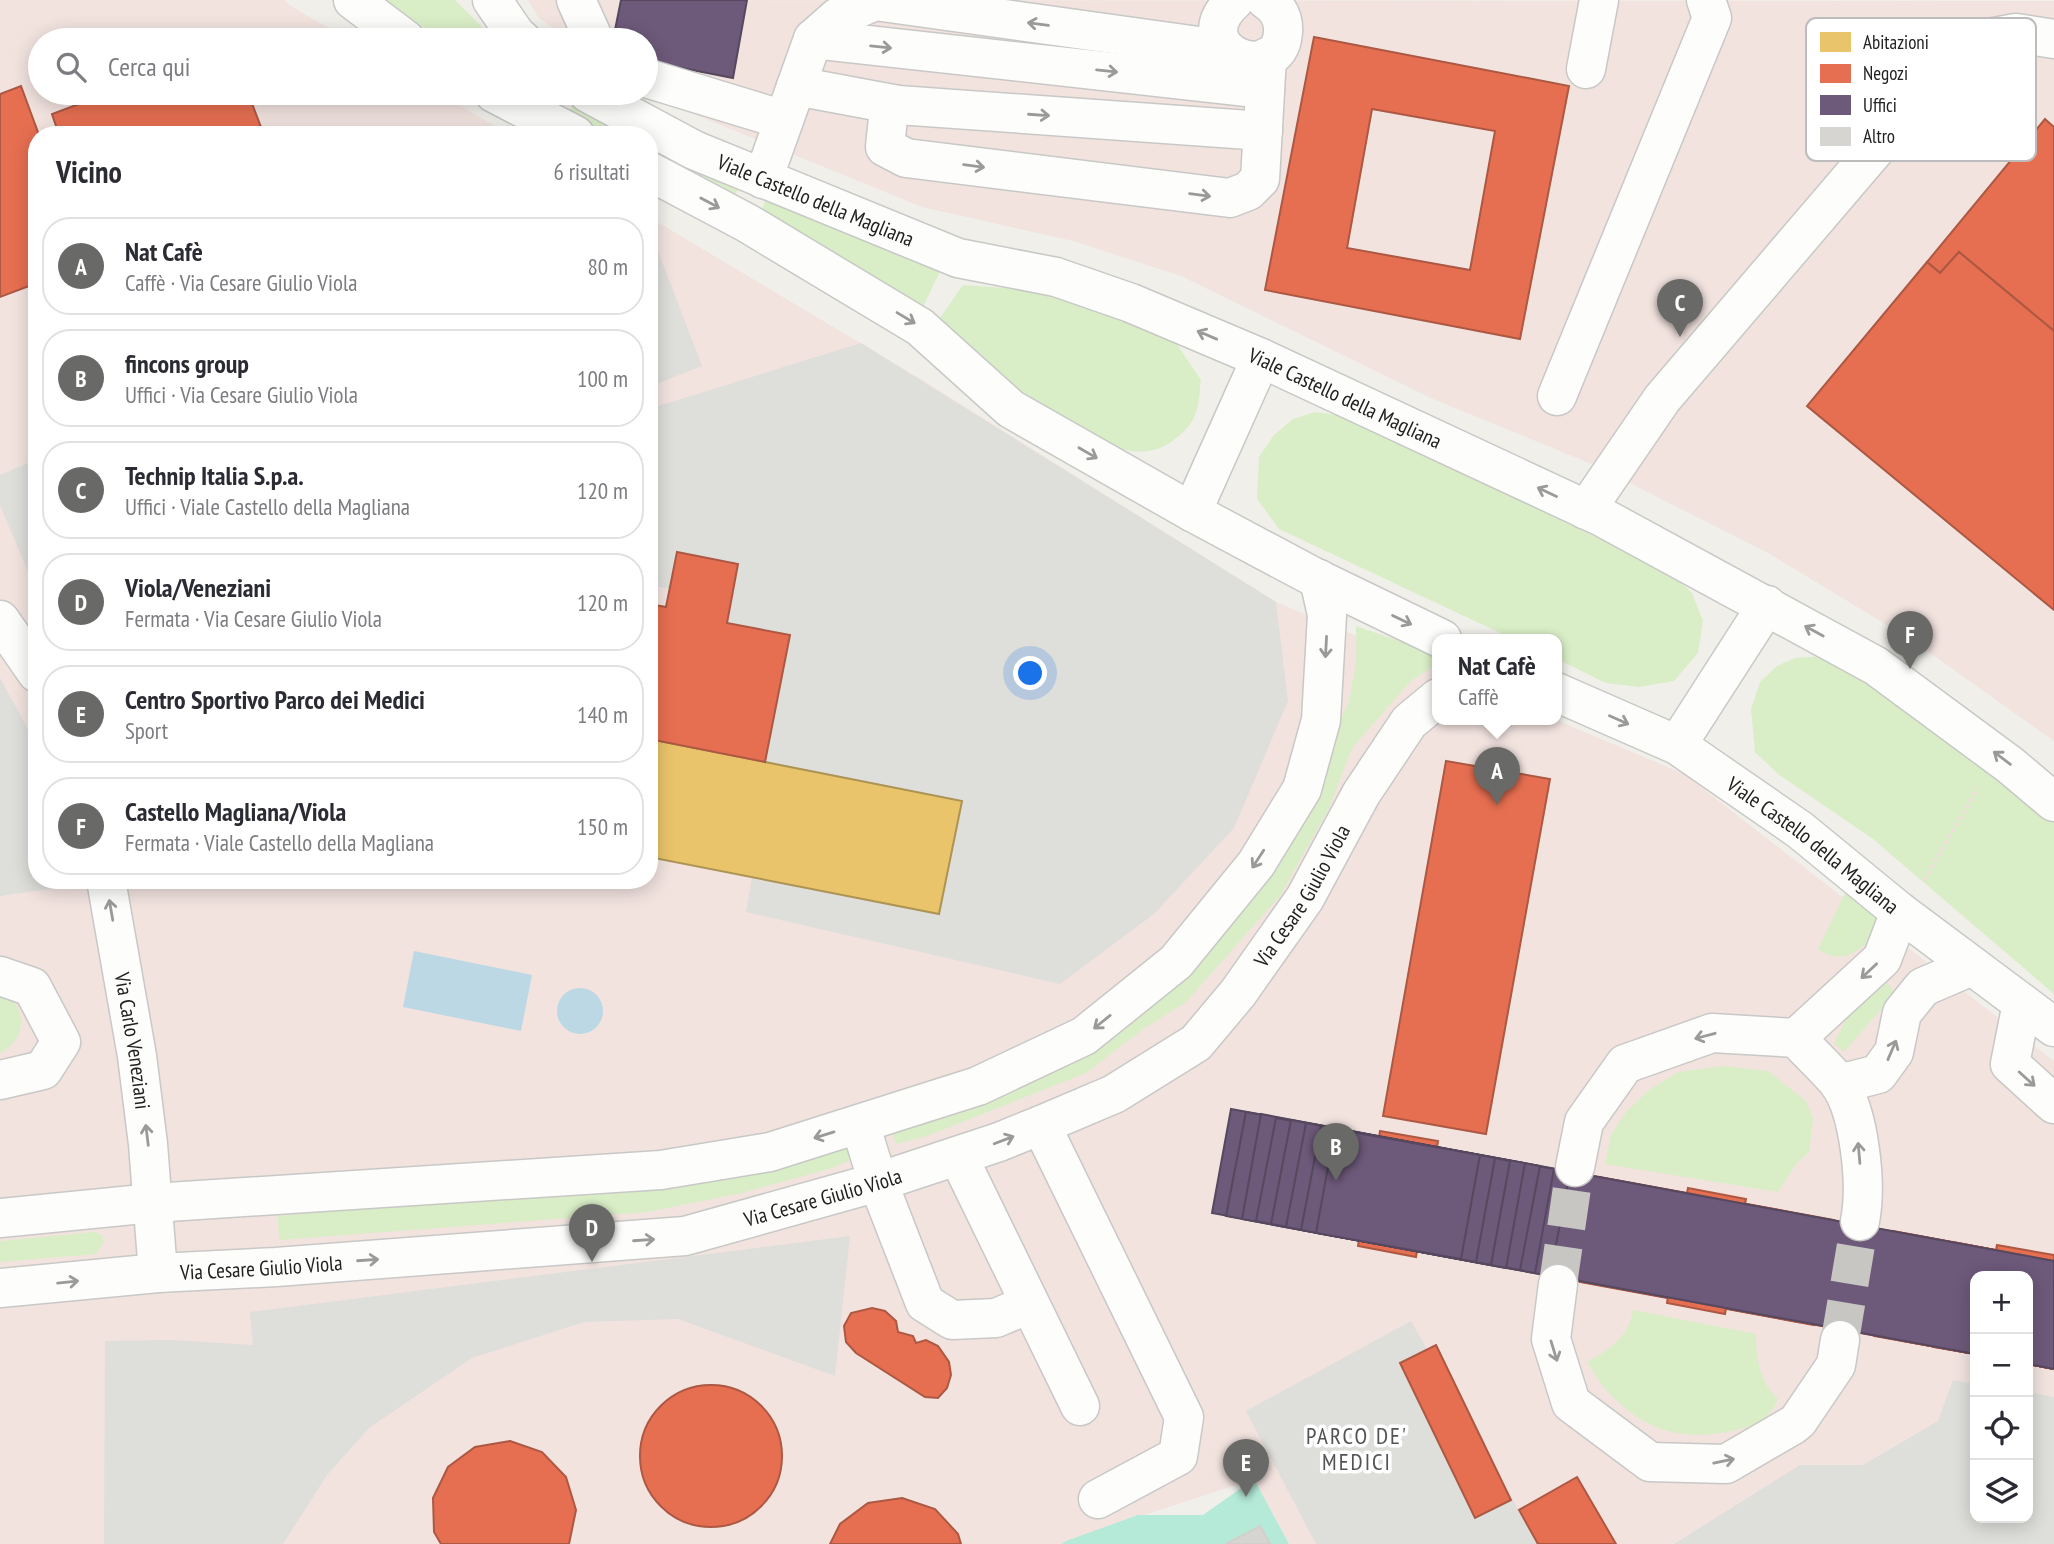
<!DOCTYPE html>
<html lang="it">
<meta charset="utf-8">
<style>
:root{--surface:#fff;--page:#f7f7f7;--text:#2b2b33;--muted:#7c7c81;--line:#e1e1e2;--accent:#696967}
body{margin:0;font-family:"PT Sans Narrow",sans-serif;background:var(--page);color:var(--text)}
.controls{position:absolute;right:21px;bottom:21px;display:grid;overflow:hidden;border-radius:14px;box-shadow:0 4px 18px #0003}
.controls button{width:63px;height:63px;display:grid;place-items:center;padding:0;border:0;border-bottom:2px solid var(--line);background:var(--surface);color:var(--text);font:35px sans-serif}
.you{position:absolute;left:1031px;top:674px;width:24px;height:24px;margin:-18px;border:5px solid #fff;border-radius:50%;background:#1a73e8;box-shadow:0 0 0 10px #1a73e833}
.badge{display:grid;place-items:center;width:46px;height:46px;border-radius:50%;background:var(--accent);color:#fff;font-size:23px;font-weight:700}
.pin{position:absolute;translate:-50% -58px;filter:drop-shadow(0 2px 4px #0008)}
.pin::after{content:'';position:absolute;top:37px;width:24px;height:21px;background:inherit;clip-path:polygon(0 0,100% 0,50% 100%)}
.popup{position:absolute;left:1432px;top:634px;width:130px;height:91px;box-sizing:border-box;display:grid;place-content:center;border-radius:14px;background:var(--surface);filter:drop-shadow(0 2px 5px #0005);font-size:23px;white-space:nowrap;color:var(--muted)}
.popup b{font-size:26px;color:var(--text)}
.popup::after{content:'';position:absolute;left:50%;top:100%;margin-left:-14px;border:14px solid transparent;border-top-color:var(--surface)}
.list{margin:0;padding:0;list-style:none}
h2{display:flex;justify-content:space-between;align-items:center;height:91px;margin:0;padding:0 28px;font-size:30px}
h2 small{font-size:23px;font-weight:400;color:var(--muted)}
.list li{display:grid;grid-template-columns:46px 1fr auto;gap:21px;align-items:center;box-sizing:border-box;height:98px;margin:0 14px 14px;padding:0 14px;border:2px solid var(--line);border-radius:28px}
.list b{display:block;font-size:26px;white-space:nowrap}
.list p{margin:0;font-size:23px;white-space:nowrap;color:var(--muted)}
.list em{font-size:23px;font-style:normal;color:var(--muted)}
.icon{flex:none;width:38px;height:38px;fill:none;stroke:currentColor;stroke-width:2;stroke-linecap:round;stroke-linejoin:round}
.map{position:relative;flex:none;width:2054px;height:1544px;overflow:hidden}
.search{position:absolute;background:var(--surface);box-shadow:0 4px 18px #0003;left:28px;top:28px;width:630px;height:77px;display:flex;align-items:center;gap:18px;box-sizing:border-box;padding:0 24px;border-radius:38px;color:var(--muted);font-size:26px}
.panel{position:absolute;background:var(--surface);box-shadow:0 4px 18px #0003;left:28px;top:126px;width:630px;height:763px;border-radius:28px}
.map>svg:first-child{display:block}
.commercial{fill:#f2e3df;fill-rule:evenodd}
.grass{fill:#d9eec7}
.pitch{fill:#b4ead7}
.parking{fill:#dededb}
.water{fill:#bcd8e4}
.homes{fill:#e9c46a;stroke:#ad9354;stroke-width:2}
.shops{fill:#e76f51;stroke:#ac5843;stroke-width:2;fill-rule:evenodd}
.offices{fill:#6d597a;stroke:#56485f;stroke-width:2}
.building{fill:#d6d5d1;stroke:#d3d0cb;stroke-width:2}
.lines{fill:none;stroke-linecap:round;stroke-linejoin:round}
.minor-tunnel{stroke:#c7c6c2;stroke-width:38;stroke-dasharray:38 19;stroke-linecap:butt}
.minor-casing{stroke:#c8c8c6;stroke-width:41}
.path{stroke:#eddeda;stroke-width:4.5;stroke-dasharray:3.5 3.5;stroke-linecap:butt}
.minor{stroke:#fdfdfc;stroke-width:38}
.oneway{stroke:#9a9a99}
.labels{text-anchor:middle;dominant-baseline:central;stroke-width:7;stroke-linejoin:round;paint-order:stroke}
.street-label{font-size:21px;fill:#212121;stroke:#fff}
.neighbourhood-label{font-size:23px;letter-spacing:2px;fill:#545454;stroke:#fff}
.key{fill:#fff;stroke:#bcbcbc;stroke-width:2}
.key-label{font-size:19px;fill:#212121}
</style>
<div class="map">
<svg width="2054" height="1544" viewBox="0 0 2054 1544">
<rect width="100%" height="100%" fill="#f0efea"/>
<g class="commercial">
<path d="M0 0H285L289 5 349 40H40V93H438L510 135H37V880H649V217L924 381 1276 602 1437 670 1438 719H1554L1684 774 2054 1061V1544H1289L1254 1479 1066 1541 1062 1544H0ZM1975 1276H2028V1518H1975Z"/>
<path d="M528 0 2054 1V741L1910 639 1768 553 1594 465 1433 399 1181 276 1073 241 922 207 642 93H646V40H569L538 17Z"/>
</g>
<g class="grass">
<path d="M379 0H455L495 40H441L416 22Z"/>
<path d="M572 106 635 135H588L565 124Z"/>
<path d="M649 141 741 183 733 200 649 162Z"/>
<path d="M767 196 942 267 923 307 759 217Z"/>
<path d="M963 285 1048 291 1133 322 1176 343 1201 380C1199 390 1200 403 1196 412 1192 426 1180 436 1168 444 1104 483 985 359 940 318Z"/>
<path d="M1315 412 1343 416 1669 572 1692 593 1703 621 1698 653 1674 681 1639 687 1606 683 1557 659 1556 639H1513L1279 529 1257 499 1259 457 1274 435 1293 419Z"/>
<path d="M1356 626 1437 654V664L1411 681 1352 748 1329 808 1280 896 1186 1002 1142 1030 1086 1073 930 1135 896 1144 890 1125 1025 1073 1254 887 1349 702 1356 662Z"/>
<path d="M1824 656 1846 664 1953 737 2054 822V994L1873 839 1778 774 1755 752 1751 709 1760 682 1777 666 1795 658Z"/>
<path d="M1846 891 1878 915 1879 923 1871 951 1866 944C1851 957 1835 962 1818 949Z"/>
<path d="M1880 974 1895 993 1844 1052 1834 1043 1861 991Z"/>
<path d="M0 993C29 1005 27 1040 0 1053Z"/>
<path d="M1723 1066 1768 1071 1806 1101 1813 1119 1809 1152 1797 1163 1778 1192 1605 1164 1611 1135 1627 1111 1649 1090 1678 1072Z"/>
<path d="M847 1143 851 1152 849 1161 832 1168 742 1193 647 1212 279 1240 278 1216 458 1201Z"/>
<path d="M95 1232 102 1235 104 1242 96 1254 0 1262V1241Z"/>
<path d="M1633 1310 1756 1334C1756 1358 1759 1382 1778 1399 1770 1420 1753 1427 1732 1431 1684 1441 1648 1432 1613 1397 1603 1388 1595 1374 1587 1362 1609 1350 1629 1337 1633 1310Z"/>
</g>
<path class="pitch" d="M1254 1479 1289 1544H1270L1260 1526 1226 1544H1062L1066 1541 1138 1515H1203Z"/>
<g class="parking">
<path d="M649 228 702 366 649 387Z"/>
<path d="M861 343 1276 602 1288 701 1234 828 1154 914 1060 984 746 912 752 877 939 913 962 801 765 762 790 635 727 623 738 564 678 552 670 589 649 585V409Z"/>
<path d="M37 459V593L0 505V475Z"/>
<path d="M0 678 37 746V880H61L62 887 0 896Z"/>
<path d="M850 1236 835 1376 678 1319 584 1322 472 1358 369 1428 327 1475 283 1544H104L105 1341 171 1340 253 1345 250 1312Z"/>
<path d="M1411 1321 1538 1544H1316L1246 1411Z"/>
<path d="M1953 1380 1975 1384V1518H2028V1392L2054 1397V1544H1674L1800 1465H1863L1938 1421Z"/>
</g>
<g class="water">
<path d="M414 951 532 975 521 1031 403 1007Z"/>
<circle cx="580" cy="1011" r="23"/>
</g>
<path class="homes" d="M649 739 962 801 939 914 649 857Z"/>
<g class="shops">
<path d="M1314 37 1569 86 1520 339 1265 290ZM1372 109 1495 131 1470 270 1347 248Z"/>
<path d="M21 86 39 135H37V283L0 297V94Z"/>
<path d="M108 93H248L264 135H59L52 114Z"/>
<path d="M2045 119 2054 127V331L1959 252 1940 273 1927 262Z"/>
<path d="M1959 252 2054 331V610L1807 406 1927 262 1940 273Z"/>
<path d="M677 552 738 564 727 623 790 635 765 762 649 739V604L666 607Z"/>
<path d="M1446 761 1550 779 1486 1134 1383 1116Z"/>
<path d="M1380 1131 1438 1141 1437 1147 1379 1137Z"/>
<path d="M1554 1169 1878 1229 1858 1332 1535 1273Z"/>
<path d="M1570 1172 1863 1226 1844 1330 1550 1276Z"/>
<path d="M1584 1175 1848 1223 1829 1327 1565 1278Z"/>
<path d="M1599 1177 1834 1220 1814 1325 1580 1282Z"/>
<path d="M1614 1180 1818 1218 1799 1322 1595 1284Z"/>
<path d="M1629 1183 1804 1215 1784 1319 1610 1287Z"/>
<path d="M1644 1186 1789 1212 1769 1316 1625 1289Z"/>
<path d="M1688 1188 1746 1199 1745 1204 1687 1193Z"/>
<path d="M1863 1226 2054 1261V1369L2028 1364V1276H1975V1354L1844 1330Z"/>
<path d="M1878 1229 2054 1261V1369L2028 1364V1276H1975V1354L1858 1332Z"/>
<path d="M1893 1231 2054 1261V1369L2028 1364V1276H1975V1354L1874 1336Z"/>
<path d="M1908 1234 2054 1261V1369L2028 1364V1276H1975V1354L1888 1338Z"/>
<path d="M1923 1237 2054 1261V1369L2028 1364V1276H1975V1354L1903 1341Z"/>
<path d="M1359 1240 1417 1251 1416 1257 1358 1246Z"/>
<path d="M1938 1240 2054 1261V1369L2028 1364V1276H1975V1354L1918 1343Z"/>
<path d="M1953 1242 2054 1261V1369L2028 1364V1276H1975V1354L1933 1347Z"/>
<path d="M1997 1245 2054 1255V1261L1996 1250Z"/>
<path d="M1668 1297 1726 1308 1725 1314 1667 1303Z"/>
<path d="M872 1308 885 1311 896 1321 898 1332 913 1336 916 1343 926 1340 938 1346 949 1362 951 1375 947 1388 938 1398 925 1397 856 1353 846 1342 844 1326 851 1313Z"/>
<path d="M1436 1345 1511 1500 1475 1518 1400 1363Z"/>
<circle cx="711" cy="1456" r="71"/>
<path d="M510 1441 542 1452 566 1477 576 1510 569 1544H441L434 1532 433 1498 448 1467 475 1447Z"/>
<path d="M1577 1477 1616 1544H1538L1519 1510Z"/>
<path d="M902 1498 935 1509 958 1534 961 1544H830L840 1524 868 1503Z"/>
</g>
<g class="offices">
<path d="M621 0H747L733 78 646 61V40H613Z"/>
<path d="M1231 1109 2054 1261V1369L2028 1364V1276H1975V1354L1212 1213Z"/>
<path d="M1246 1112 1570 1172 1550 1276 1226 1216Z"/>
<path d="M1261 1114 1554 1169 1535 1273 1242 1219Z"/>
<path d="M1276 1118 1540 1166 1520 1270 1256 1221Z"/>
<path d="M1291 1120 1525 1163 1506 1268 1271 1224Z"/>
<path d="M1306 1123 1510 1161 1491 1265 1286 1227Z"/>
<path d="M1321 1126 1495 1158 1476 1262 1301 1230Z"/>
<path d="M1335 1129 1480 1155 1461 1259 1316 1233Z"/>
</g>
<path class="building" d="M1260 1526 1270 1544H1226Z"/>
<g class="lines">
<g class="minor-tunnel">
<path d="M1558 1284 1575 1167"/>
<path d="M1840 1340 1860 1221"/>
</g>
<defs>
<g id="minor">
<path d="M353 0 406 40"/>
<path d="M492 0 516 35 522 40"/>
<path d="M576 0 594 40"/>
<path d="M1235 0C1179 50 1280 90 1283 32 1284 17 1277 7 1266 0"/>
<path d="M813 39 1265 89"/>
<path d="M1586 69 1599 0"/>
<path d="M646 78 784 120"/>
<path d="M796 86 898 105 1263 131"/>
<path d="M494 93 575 135"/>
<path id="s1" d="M588 93 694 150 958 258 1056 277 1131 303 1261 358 1602 517 1876 666 2010 765 2054 802"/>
<path d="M898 105 888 118 885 147 906 158 1230 198 1248 191 1260 179 1267 57"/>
<path d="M649 171 747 223 920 327 1011 409 1192 512 1312 576 1442 639"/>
<path d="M763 179 813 39 838 17 875 1 1227 50"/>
<path d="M1557 396 1712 18 1706 0"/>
<path d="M1586 510 1662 399 1903 117 1989 38 2016 33 2054 39"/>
<path d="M1192 512 1261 358"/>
<path d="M0 620 37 673"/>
<path id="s2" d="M1556 692 1677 745 1800 830 1900 912 2054 1027"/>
<path d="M1677 745 1767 605"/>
<path id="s3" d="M106 880 137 1056 148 1144 158 1273"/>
<path d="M0 976 32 987 61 1042 43 1070 0 1080"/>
<path d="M2022 1003 2010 1064 2054 1104"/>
<path d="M1796 1038 1882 959 1900 912"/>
<path d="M1839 1084 1878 1074 1894 1052 1902 1013 1923 987 1972 966"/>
<path d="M860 1124 878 1182 925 1303 952 1320 996 1318 1029 1304"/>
<path d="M1041 1125 1184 1417 1178 1456 1098 1499"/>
<path d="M958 1156 1080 1406"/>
<path d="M1575 1167 1584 1122 1625 1064 1712 1033 1796 1038C1810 1053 1825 1067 1838 1082 1860 1112 1867 1185 1860 1221"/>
<path d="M0 1218 153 1203 661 1170 770 1152 978 1086 1084 1036 1176 962 1256 864 1302 789 1321 720 1327 615 1319 579"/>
<path d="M1558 1284 1551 1339 1571 1403 1650 1462 1726 1464 1793 1425 1798 1421 1836 1365 1840 1340"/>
<path id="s4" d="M0 1288 158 1273 276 1267 685 1236 878 1182 999 1142 1041 1125 1114 1094 1196 1043 1238 993 1305 898 1361 794 1409 722 1438 698"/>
</g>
</defs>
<use href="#minor" class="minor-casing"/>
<path class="path" d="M1924 880 1978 788"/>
<use href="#minor" class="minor"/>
</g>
<defs><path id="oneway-shaft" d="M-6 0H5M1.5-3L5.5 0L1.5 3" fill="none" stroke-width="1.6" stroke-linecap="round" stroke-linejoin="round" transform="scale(1.75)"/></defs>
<g class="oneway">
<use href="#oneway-shaft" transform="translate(1038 24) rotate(-172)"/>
<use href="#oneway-shaft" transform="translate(881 47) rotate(6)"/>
<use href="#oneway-shaft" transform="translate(1107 71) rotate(6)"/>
<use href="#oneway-shaft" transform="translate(1039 115) rotate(4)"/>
<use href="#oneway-shaft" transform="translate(974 166) rotate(7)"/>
<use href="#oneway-shaft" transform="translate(1200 195) rotate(7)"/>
<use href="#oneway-shaft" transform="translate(710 203) rotate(28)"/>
<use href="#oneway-shaft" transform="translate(906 318) rotate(31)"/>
<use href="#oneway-shaft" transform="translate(1207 335) rotate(-157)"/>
<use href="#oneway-shaft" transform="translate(1088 453) rotate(30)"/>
<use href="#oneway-shaft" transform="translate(1547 492) rotate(-155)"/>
<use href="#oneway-shaft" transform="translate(1402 620) rotate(26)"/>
<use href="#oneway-shaft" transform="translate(1814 631) rotate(-151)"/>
<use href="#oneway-shaft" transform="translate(1326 647) rotate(93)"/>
<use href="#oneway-shaft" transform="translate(1619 720) rotate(24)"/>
<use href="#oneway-shaft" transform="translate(2002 758) rotate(-143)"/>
<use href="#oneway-shaft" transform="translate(1258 859) rotate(123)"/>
<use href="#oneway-shaft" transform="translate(111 910) rotate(-100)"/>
<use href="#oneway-shaft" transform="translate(1869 971) rotate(137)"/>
<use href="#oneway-shaft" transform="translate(1102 1022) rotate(141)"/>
<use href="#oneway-shaft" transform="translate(1705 1036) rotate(165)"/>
<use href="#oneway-shaft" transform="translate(1892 1050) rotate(-67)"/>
<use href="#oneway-shaft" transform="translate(2027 1079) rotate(42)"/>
<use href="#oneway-shaft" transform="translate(147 1135) rotate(-97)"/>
<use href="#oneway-shaft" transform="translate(824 1135) rotate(163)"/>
<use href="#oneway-shaft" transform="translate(1004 1140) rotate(-21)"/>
<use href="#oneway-shaft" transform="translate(1859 1153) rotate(-95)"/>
<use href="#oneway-shaft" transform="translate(644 1240) rotate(-4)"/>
<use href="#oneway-shaft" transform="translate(368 1260) rotate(-4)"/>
<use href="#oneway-shaft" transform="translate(68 1282) rotate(-6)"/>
<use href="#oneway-shaft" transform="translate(1554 1351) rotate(73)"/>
<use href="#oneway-shaft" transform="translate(1724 1461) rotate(-12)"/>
</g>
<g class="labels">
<g class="street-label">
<text stroke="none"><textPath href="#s1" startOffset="252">Viale Castello della Magliana</textPath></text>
<text stroke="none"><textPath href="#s1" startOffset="819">Viale Castello della Magliana</textPath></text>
<text stroke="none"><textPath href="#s2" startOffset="301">Viale Castello della Magliana</textPath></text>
<text stroke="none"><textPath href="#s4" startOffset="1418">Via Cesare Giulio Viola</textPath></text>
<text stroke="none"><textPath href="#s3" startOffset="163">Via Carlo Veneziani</textPath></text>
<text stroke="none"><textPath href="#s4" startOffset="830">Via Cesare Giulio Viola</textPath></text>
<text stroke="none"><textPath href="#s4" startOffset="262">Via Cesare Giulio Viola</textPath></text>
</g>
<g class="neighbourhood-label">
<text x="1357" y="1435">PARCO DE'<tspan x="1357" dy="26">MEDICI</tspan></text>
</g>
</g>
<rect x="1806" y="18" width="230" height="143" rx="10" class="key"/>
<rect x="1820" y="32" width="31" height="20" fill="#e9c46a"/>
<rect x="1820" y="64" width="31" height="19" fill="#e76f51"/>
<rect x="1820" y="95" width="31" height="20" fill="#6d597a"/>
<rect x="1820" y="127" width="31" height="19" fill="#d6d5d1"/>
<g class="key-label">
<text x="1863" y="49">Abitazioni</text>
<text x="1863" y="80">Negozi</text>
<text x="1863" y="112">Uffici</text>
<text x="1863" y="143">Altro</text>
</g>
</svg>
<div class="controls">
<button>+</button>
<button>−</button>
<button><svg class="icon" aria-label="locate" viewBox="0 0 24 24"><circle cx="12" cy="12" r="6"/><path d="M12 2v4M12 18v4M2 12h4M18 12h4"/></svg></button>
<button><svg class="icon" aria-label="layers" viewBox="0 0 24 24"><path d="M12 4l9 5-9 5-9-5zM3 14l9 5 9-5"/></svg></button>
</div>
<div class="you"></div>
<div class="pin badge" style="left:1497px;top:805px">A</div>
<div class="popup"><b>Nat Cafè</b>Caffè</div>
<div class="pin badge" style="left:1336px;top:1181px">B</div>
<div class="pin badge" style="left:1680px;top:337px">C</div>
<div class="pin badge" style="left:592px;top:1262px">D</div>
<div class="pin badge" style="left:1246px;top:1497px">E</div>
<div class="pin badge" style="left:1910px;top:669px">F</div>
<div class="search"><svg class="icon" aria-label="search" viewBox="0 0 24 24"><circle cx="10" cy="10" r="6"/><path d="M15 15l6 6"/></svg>Cerca qui</div>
<section class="panel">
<h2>Vicino<small>6 risultati</small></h2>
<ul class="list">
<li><span class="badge">A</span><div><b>Nat Cafè</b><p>Caffè · Via Cesare Giulio Viola</p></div><em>80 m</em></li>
<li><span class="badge">B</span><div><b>fincons group</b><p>Uffici · Via Cesare Giulio Viola</p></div><em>100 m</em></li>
<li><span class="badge">C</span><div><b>Technip Italia S.p.a.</b><p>Uffici · Viale Castello della Magliana</p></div><em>120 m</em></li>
<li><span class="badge">D</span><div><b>Viola/Veneziani</b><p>Fermata · Via Cesare Giulio Viola</p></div><em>120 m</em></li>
<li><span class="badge">E</span><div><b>Centro Sportivo Parco dei Medici</b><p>Sport</p></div><em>140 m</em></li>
<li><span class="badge">F</span><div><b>Castello Magliana/Viola</b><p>Fermata · Viale Castello della Magliana</p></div><em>150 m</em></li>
</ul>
</section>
</div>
